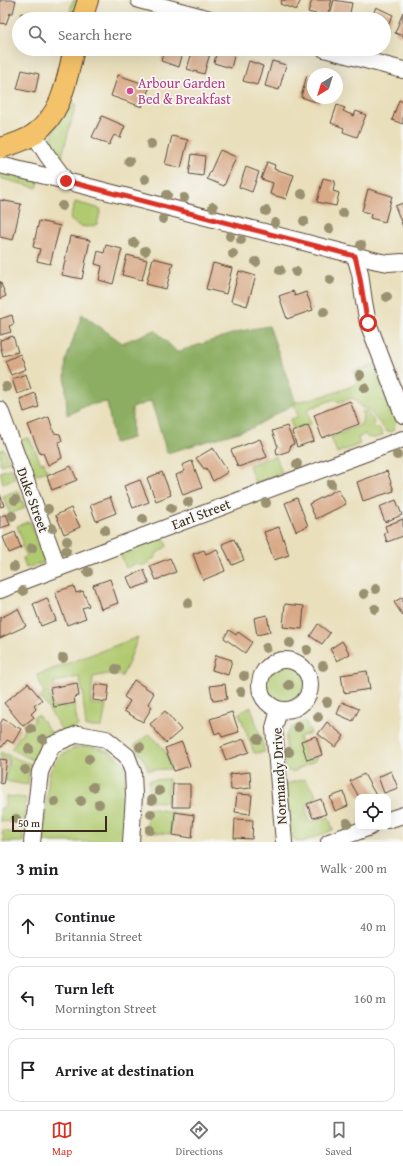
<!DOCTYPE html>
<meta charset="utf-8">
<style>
:root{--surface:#fff;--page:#f6f6f6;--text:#202124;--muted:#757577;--line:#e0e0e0;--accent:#d93025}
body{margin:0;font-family:"Gentium Book Plus",serif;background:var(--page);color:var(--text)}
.controls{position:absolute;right:12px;bottom:12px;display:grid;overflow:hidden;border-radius:8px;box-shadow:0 4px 16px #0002}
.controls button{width:36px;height:36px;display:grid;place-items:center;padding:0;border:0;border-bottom:1px solid var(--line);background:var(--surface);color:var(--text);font:20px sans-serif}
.compass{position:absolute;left:307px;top:68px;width:36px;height:36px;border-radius:50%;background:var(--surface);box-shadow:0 4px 16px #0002;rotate:218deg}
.scale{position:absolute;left:12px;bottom:10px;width:95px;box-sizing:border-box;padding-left:4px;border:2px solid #3b2a1e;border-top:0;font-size:11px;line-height:14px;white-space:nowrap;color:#3b2a1e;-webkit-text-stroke:3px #f6f6f2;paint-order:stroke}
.stop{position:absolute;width:12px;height:12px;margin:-9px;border:3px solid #d93025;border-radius:50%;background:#fff}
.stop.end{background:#d93025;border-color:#fff;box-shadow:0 1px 4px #0008}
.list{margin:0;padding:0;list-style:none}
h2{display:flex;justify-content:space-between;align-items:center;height:52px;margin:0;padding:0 16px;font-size:17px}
h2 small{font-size:13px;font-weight:400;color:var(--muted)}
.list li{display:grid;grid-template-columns:26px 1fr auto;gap:12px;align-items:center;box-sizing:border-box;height:64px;margin:0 8px 8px;padding:0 8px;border:1px solid var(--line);border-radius:12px}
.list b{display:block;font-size:15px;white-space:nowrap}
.list p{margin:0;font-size:13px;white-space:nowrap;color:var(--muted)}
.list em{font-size:13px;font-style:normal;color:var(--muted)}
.icon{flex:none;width:22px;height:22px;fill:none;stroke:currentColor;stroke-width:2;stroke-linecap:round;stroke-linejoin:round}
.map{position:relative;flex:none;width:403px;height:842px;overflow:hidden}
.search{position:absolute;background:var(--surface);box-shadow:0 4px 16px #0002;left:12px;right:12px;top:12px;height:44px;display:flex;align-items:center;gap:10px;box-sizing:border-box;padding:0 14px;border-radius:22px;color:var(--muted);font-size:15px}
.sheet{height:268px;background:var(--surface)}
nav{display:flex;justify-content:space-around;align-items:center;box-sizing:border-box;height:56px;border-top:1px solid var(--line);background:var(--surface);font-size:11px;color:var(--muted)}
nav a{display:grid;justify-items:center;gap:2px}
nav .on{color:var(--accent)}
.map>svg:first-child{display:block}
.green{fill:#b0ca70;stroke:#767a47}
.forest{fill:#8cae62;stroke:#646c40}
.building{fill:#d8a986}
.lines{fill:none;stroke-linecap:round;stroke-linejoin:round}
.minor-casing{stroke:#554536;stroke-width:18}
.major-casing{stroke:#554536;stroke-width:22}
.minor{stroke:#fff;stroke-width:16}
.major{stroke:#f4c26a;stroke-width:20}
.tree{fill:#999170}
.route{stroke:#d93025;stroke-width:5}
.hotel-dot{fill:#d1479c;stroke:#f6f6f2;stroke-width:1.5}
.labels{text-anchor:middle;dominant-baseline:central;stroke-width:3.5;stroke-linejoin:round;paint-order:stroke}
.hotel-label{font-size:14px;fill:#b23c85;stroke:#f6f6f2;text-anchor:start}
.street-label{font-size:14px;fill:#3b2a1e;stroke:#f6f6f2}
</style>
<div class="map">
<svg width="403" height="842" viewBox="0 0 403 842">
<rect width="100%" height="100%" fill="#f6f6f2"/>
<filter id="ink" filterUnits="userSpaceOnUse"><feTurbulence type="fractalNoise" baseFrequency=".025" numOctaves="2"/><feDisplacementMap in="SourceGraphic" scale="8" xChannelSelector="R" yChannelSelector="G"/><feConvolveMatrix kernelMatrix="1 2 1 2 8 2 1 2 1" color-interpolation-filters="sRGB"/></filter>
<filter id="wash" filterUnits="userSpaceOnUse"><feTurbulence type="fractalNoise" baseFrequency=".012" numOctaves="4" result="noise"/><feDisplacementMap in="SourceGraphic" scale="16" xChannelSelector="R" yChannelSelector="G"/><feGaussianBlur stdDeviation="0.9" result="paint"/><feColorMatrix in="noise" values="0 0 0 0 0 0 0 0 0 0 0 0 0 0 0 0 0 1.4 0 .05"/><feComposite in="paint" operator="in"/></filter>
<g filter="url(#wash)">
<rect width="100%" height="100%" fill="#e9dfbb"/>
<g class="green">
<path d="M73 0H77L74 19H68Z"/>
<path d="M72 103 76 104 61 160C40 135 61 124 72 103Z"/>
<path d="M0 172 39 182 37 188 0 178Z"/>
<path d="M75 202 101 209 97 224C88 230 76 226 70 219Z"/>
<path d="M374 364 396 421 393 431 387 432 368 409 362 408 353 398 338 402 335 399 307 409 311 424 293 429 290 420 298 416 293 403C314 398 338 394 357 383L353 372Z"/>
<path d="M366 411 374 421 373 424V427L376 428 379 427 383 435 372 439 371 437 368 438 365 434 358 438 360 444 337 453 331 437 361 425 363 417 362 412Z"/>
<path d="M29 438 41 463 44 462 47 471 32 476 19 440Z"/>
<path d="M4 449 9 462 0 465V450Z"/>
<path d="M276 456 282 473 255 483 249 465Z"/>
<path d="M11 468 15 479 3 483 0 472Z"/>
<path d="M18 490 25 508 10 514 3 496Z"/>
<path d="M30 521 44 560 43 563 26 568 23 558 27 556 21 544 23 543 17 526Z"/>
<path d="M164 537 167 546 156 554 155 558 150 560 149 563 140 566 137 563 126 568 120 553Z"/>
<path d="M138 637 128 664 122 676 108 674 93 677 91 704 106 705 102 727H86L83 698 84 697 79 677 54 682 55 686 48 691 53 708 63 705 65 708 74 704 78 726 63 732 41 697 44 693 37 675Z"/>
<circle cx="285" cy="685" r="21"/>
<path d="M251 707 265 752 254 753 239 713Z"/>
<path d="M38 715 54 736 42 747 33 760 11 749 25 728 34 721V717Z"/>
<path d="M305 721 311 733 299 737 306 760 318 757 316 760 293 772 285 770 283 755 286 750V735L291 728Z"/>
<path d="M149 734C161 744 168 753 171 769L148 770 145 762 134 746Z"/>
<path d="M87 746C105 748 119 754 127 771L126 842H43L49 775 54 763 63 754 74 748Z"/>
<path d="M0 752 33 765 29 775 28 785 5 781 9 759 0 758Z"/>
<path d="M169 779 168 801 167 802 149 801V780Z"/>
<path d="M305 779 317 796 306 805 309 822 329 817 333 830 302 842C295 842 292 837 289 832L286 784Z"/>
<path d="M6 796 26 798 23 823 0 821V808H4Z"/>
<path d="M148 808 173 812 171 834 146 832Z"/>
<path d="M3 831 23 834V842H3L4 838 2 834Z"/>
</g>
<path class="forest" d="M82 314 122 343 155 330 177 352 241 331 269 326 296 403 252 428 167 453 151 401 132 408V438L114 443 107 402 88 405 67 415 65 371 66 360Z"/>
<g id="blocks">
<g class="building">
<path d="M0 0H16L13 13H10L6 24 0 23Z"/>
<path d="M282 0H301L296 10 280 4Z"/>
<path d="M312 0H332L327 17 308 12Z"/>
<path d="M334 0 352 3 349 18 330 14Z"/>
<path d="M376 7 393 15 384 34V19H371Z"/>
<path d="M403 12V36L395 33Z"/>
<path d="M21 13 43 19H20Z"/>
<path d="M18 24H19V35L16 34Z"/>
<path d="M164 49H184L179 67 161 61Z"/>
<path d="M193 49 211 50 204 74 187 69Z"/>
<path d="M217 49H236L231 68 214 63Z"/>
<path d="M249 61 263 66 257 85 243 81Z"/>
<path d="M272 61 286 65 279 90 265 86Z"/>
<path d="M22 70 39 74 35 93 17 89Z"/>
<path d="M118 75 150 86 142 107 111 96Z"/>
<path d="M307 75 313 77V98H321L319 103 301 97Z"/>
<path d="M399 100 403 102V124L392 120Z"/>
<path d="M337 105 345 108 343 111 354 116 356 111 366 115 357 137 343 132 344 128 331 123Z"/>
<path d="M102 116 125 126 120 138 114 135 109 145 92 137Z"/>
<path d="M172 136 188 140 181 168 165 164Z"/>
<path d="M220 150 236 157 224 186 207 179Z"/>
<path d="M192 154 205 156 203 176 189 174Z"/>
<path d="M267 162 275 165 274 169 294 175 286 199 270 194 273 183 261 179Z"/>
<path d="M246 167 259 172 252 192 239 187Z"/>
<path d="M323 178 335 181 333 191 339 193 336 206 317 202Z"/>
<path d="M368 189 392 196 385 222 370 218 371 214 362 211Z"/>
<path d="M0 200 21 204 13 240 0 237Z"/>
<path d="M403 203V227L395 206Z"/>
<path d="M39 221 60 226 50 264 37 261 40 249 33 247Z"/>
<path d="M70 236 90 240 82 279 62 275Z"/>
<path d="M106 245 122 249 113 284 99 280 102 266 95 264 98 251 104 253Z"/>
<path d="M127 255 147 260 142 280 122 275Z"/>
<path d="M153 258 173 263 166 289 146 284Z"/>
<path d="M213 263 232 268 226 294 206 289Z"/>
<path d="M239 271 256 276 247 306 231 301Z"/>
<path d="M0 281 6 296 0 299Z"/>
<path d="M293 291 295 296 306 292 313 310 287 319 279 296Z"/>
<path d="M12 315 14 324 9 326 11 332 0 335V319Z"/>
<path d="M13 336 18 352 3 356 0 345V340Z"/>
<path d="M20 354 26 369 11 375 5 361Z"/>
<path d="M26 374 31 389 17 394 12 379Z"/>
<path d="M35 393 39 407 24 412 20 399Z"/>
<path d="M350 401 359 424 322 438 314 415Z"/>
<path d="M49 417 54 433 60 434 62 441 58 442 62 458 48 465 43 453 40 454 28 425Z"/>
<path d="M308 425 314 441 297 447 292 432Z"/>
<path d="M287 426 294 444 291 445 289 451 277 455 276 449 278 447 272 431Z"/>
<path d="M260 439 267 457 238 467 231 450Z"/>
<path d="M213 448 228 472 213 481 206 468 204 469 196 458Z"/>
<path d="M192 461 202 488 183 495 176 475 185 471 182 465Z"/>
<path d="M71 466 77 480 52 490 47 476Z"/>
<path d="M387 471 394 491 363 501 357 482Z"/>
<path d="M162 472 171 495 156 501 147 478Z"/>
<path d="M140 480 149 502 133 508 124 486Z"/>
<path d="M338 489 346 504 316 519 309 504Z"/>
<path d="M0 494 4 506 0 507Z"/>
<path d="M110 497 116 513 96 521 90 505Z"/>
<path d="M297 498 308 526 296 531 285 503Z"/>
<path d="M396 500 402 515 385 522 379 507Z"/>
<path d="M71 508 80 527 64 534 56 515Z"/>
<path d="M6 514 10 525 0 528V517Z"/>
<path d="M403 519V536L387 542 384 533 387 532 385 526Z"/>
<path d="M279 527 289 555 274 560 264 532Z"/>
<path d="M15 532 21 548 9 553 3 537Z"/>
<path d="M234 539 244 560 232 565 222 544Z"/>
<path d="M217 549 225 571 203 580 193 554 204 550 206 554Z"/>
<path d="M170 558 176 572 156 580 150 566Z"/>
<path d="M144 570 149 583 132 589 127 577Z"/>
<path d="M110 579 118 603 101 609 93 585Z"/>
<path d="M74 586 76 593 83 591 89 606 82 608 86 618 67 625 55 592Z"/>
<path d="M403 597V616L394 602Z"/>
<path d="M47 598 56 620 41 626 33 604Z"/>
<path d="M285 604 304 606 302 629 283 627Z"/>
<path d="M18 609 26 626 0 638V618Z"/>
<path d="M267 615 270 632 257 635 254 618Z"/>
<path d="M318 624 330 633 322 644 310 636Z"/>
<path d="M229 630 236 635 238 632 252 642 245 653 224 638Z"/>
<path d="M342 641 350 654 337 661 330 649Z"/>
<path d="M216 655 232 660 228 675 212 670Z"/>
<path d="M367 671 370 689 344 693 341 675Z"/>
<path d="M134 680 154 693 148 704 152 707 143 722 124 711 130 701 124 697Z"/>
<path d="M28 683 42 700 34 706 36 709 31 714 34 717 23 726 4 703Z"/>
<path d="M77 683 79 696 74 697 75 703 54 707 50 688Z"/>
<path d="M95 684 109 686 107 702 93 700Z"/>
<path d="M225 684 227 699 213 701 210 686Z"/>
<path d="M342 702 359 709 353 721 337 714Z"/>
<path d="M165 711 181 730 166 743 150 724Z"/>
<path d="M232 712 239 732 222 737 220 732 215 734 210 719Z"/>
<path d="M3 719 21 729 13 743 7 740 2 747 0 746V724Z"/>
<path d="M327 722 344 736 335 747 318 734Z"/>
<path d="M316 736 322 755 307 760 301 741Z"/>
<path d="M244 739 249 752 226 760 221 747Z"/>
<path d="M182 742 190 766 174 771 165 748Z"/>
<path d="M0 759 7 760 3 784 0 783Z"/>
<path d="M391 771 398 788 384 793 378 777Z"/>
<path d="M250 772 251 788 231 790 230 774Z"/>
<path d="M364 774 377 797H359L350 781Z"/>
<path d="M173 784H190V807H172Z"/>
<path d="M344 792 348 806 335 811 330 797Z"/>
<path d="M237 794 252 795 250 814 235 812Z"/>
<path d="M321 799 326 814 313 818 307 804Z"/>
<path d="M175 812 194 815 192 838 173 835Z"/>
<path d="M235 819 253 820 252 839 234 838Z"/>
</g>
</g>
</g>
<g filter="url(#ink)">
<use href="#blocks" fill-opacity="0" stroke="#554536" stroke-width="1"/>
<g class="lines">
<defs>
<g id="minor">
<path d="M139 0 210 19"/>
<path d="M324 49 403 70"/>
<path d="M34 134 47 155 66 181 377 261 388 263 403 262"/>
<path d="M0 165 66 181"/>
<path d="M355 256 360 273 364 302 368 323 403 415"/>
<path d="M0 410 58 568"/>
<path d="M0 590 403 439"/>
<circle cx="285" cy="685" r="25"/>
<path d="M279 710 274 728 284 842"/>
<path d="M388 820 403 815"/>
<path d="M32 842 40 772 52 745 78 734 106 739 127 756 133 772 134 795 131 842"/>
<path d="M329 842 370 827"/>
</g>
<g id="major">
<path d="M82 19 88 0"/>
<path d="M0 148C11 145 25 141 34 134 63 113 66 81 74 49"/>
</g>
</defs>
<use href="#minor" class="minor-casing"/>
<use href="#major" class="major-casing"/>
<use href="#minor" class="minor"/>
<use href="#major" class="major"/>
</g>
<g class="tree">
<circle cx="151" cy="144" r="5"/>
<circle cx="129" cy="161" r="5"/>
<circle cx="145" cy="179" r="5"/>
<circle cx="302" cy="194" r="5"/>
<circle cx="167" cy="195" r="5"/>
<circle cx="184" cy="198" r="5"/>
<circle cx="62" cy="206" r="5"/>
<circle cx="213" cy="207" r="5"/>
<circle cx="266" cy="211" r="5"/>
<circle cx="343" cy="213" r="5"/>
<circle cx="163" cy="219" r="5"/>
<circle cx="304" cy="221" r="5"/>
<circle cx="275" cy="223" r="5"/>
<circle cx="329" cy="229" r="5"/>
<circle cx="230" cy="236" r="5"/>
<circle cx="241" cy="240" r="5"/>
<circle cx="134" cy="243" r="5"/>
<circle cx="361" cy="245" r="5"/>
<circle cx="145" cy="251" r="5"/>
<circle cx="233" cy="254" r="5"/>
<circle cx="256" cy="262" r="5"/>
<circle cx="280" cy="270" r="5"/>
<circle cx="296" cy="272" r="5"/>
<circle cx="330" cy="280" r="5"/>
<circle cx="387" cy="297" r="5"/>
<circle cx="324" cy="312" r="5"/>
<circle cx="360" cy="375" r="5"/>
<circle cx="6" cy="387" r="5"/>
<circle cx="365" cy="388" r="5"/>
<circle cx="397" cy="455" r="5"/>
<circle cx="297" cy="464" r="5"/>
<circle cx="331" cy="484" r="5"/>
<circle cx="15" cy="500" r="5"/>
<circle cx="188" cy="502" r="5"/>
<circle cx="266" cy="503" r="5"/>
<circle cx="171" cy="508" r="5"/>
<circle cx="48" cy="509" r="5"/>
<circle cx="12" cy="516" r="5"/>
<circle cx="143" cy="519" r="5"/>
<circle cx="52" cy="528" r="5"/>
<circle cx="105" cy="530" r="5"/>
<circle cx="67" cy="541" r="5"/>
<circle cx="32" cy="548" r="5"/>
<circle cx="66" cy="551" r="5"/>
<circle cx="14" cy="567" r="5"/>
<circle cx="88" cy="572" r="5"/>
<circle cx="376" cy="589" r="5"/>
<circle cx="23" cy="591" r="5"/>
<circle cx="364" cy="594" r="5"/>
<circle cx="188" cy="603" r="5"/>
<circle cx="375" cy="609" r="5"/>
<circle cx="290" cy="643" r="5"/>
<circle cx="266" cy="648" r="5"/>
<circle cx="307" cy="650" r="5"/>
<circle cx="63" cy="658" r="5"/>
<circle cx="323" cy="666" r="5"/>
<circle cx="116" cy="669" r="5"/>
<circle cx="244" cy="676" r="5"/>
<circle cx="289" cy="685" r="5"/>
<circle cx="241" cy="692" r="5"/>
<circle cx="327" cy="702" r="5"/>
<circle cx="318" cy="717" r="5"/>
<circle cx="298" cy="727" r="5"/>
<circle cx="31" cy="729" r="5"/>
<circle cx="43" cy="739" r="5"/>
<circle cx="258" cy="739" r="5"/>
<circle cx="140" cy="747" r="5"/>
<circle cx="29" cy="749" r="5"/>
<circle cx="289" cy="752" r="5"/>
<circle cx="89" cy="759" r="5"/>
<circle cx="25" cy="770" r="5"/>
<circle cx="93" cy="787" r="5"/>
<circle cx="159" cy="791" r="5"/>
<circle cx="152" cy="800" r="5"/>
<circle cx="81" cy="801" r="5"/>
<circle cx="55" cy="802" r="5"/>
<circle cx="99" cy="804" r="5"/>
<circle cx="151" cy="814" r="5"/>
<circle cx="16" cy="819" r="5"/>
<circle cx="347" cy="823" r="5"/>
<circle cx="150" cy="830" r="5"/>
</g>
</g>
<g class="lines" filter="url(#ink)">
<path class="route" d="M66 181 355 256C361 278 363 301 368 323"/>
</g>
<circle class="hotel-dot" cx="130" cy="91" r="4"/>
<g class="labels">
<g class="hotel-label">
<text x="138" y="83">Arbour Garden<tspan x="138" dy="16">Bed &amp; Breakfast</tspan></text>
</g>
<g class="street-label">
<text transform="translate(33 500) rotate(70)">Duke Street</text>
<text transform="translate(201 514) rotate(-21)">Earl Street</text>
<text transform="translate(279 776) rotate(-93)">Normandy Drive</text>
</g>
</g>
</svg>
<div class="controls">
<button><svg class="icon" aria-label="locate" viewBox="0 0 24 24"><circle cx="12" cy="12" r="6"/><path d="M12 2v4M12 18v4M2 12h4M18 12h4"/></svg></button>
</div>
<svg class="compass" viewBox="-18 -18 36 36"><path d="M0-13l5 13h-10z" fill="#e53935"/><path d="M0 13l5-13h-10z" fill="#757577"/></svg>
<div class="scale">50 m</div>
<div class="stop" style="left:368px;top:323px"></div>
<div class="stop end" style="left:66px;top:181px"></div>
<div class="search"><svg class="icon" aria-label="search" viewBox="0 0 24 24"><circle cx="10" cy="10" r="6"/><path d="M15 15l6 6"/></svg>Search here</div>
</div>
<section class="sheet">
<h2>3 min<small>Walk · 200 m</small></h2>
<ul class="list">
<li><svg class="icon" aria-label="ahead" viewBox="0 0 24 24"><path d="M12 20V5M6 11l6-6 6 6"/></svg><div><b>Continue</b><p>Britannia Street</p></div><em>40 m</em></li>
<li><svg class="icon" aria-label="left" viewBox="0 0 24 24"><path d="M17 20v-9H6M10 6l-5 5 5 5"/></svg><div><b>Turn left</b><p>Mornington Street</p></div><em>160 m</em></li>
<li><svg class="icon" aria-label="arrive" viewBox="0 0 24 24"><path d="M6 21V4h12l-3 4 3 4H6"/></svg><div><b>Arrive at destination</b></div></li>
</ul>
</section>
<nav>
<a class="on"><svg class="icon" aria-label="map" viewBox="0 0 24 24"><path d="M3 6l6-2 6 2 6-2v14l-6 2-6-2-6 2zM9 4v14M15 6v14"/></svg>Map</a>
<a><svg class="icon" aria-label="directions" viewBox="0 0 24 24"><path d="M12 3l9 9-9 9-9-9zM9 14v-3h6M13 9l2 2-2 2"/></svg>Directions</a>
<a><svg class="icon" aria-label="saved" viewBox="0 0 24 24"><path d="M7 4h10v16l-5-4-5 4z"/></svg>Saved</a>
</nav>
